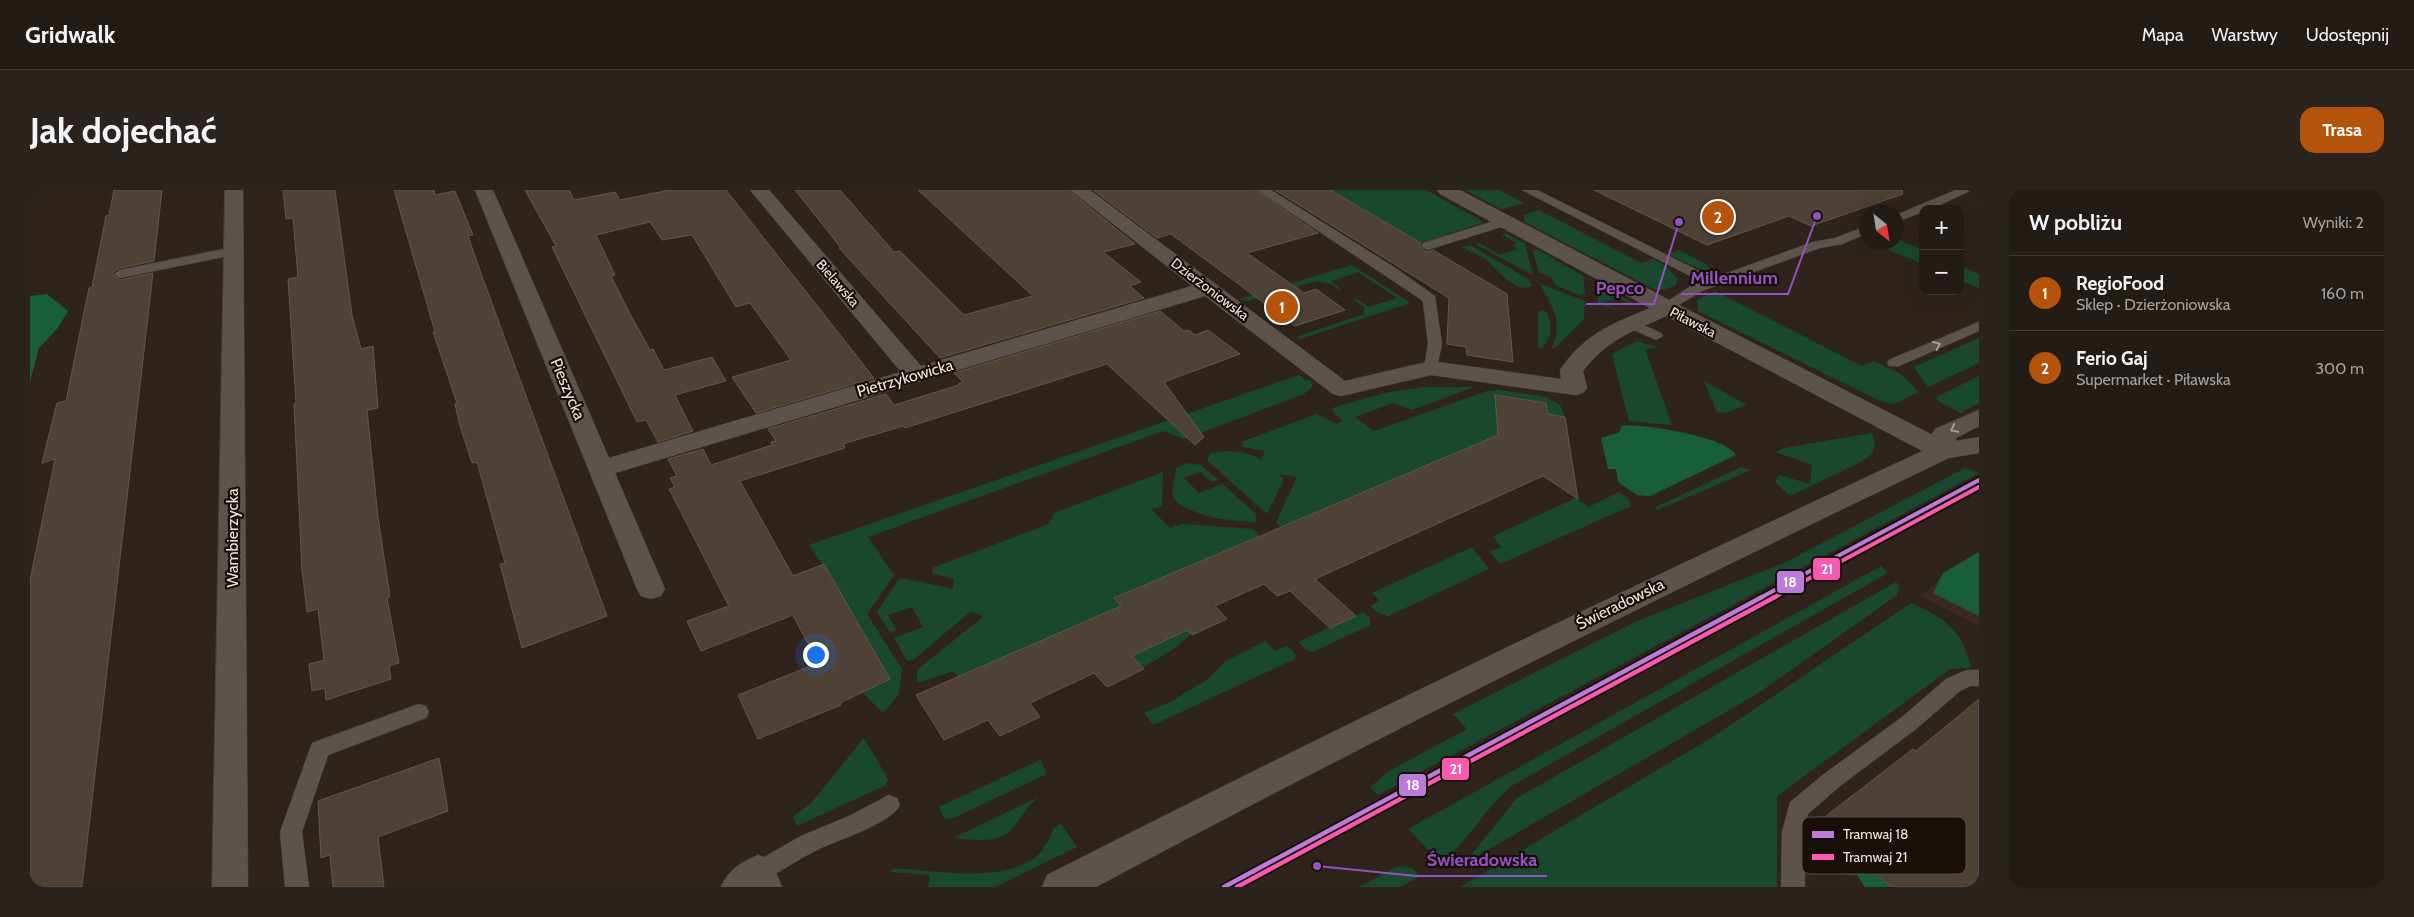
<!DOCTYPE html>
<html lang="pl">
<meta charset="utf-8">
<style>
:root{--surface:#231b15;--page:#2b241e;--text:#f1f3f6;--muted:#a3a1a0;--line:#403934;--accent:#b45309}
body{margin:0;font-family:Cabin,sans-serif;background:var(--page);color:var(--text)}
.controls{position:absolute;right:15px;top:15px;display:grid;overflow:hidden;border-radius:10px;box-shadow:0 5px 20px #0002}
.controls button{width:45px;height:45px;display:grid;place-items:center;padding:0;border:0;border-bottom:1px solid var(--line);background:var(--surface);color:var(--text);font:25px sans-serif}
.compass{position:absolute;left:1829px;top:15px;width:45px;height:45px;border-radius:50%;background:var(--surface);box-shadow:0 5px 20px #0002;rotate:150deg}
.you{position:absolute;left:785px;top:464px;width:18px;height:18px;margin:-12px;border:4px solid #fff;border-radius:50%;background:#1a73e8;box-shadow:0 0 0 8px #1a73e833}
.badge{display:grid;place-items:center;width:32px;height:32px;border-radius:50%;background:var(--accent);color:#fff;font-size:16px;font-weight:700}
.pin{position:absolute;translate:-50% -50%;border:2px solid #fff;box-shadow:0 1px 5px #0006}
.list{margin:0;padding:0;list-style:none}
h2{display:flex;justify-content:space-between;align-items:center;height:65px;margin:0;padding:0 20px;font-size:21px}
h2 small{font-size:16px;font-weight:400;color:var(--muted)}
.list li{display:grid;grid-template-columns:32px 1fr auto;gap:15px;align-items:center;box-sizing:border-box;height:75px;padding:0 20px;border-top:1px solid var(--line)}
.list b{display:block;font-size:19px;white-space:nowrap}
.list p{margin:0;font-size:16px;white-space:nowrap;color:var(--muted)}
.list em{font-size:16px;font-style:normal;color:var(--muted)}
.map{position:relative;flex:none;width:1949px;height:697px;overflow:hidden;border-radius:15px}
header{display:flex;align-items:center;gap:30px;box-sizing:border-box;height:70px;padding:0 25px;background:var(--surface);border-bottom:1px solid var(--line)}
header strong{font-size:24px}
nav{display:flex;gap:28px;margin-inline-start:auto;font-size:18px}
.intro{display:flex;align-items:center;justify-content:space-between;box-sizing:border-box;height:120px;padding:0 30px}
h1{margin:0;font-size:35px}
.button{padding:12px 22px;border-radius:15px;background:var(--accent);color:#fff;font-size:18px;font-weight:700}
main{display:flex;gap:30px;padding:0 30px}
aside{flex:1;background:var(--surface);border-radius:15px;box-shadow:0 5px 20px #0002}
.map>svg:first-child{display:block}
.education{fill:#3c2927}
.green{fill:#1a482f}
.forest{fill:#195e3b}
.building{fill:#4d4235;stroke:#5f574f}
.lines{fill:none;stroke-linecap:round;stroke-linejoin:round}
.service-casing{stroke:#4b413a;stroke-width:1}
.minor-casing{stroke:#4b413a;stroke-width:1}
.tertiary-casing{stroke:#4b413a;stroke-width:1}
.service{fill:#5c534d;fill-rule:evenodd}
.minor{fill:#5c534d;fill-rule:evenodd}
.tertiary{fill:#5c534d;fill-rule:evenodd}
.tram-1-far1-casing{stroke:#180f09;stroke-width:8}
.tram-1-casing{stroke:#180f09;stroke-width:8}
.tram-2-far1-casing{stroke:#180f09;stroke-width:8}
.tram-2-casing{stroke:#180f09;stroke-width:8}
.tram-1-far1{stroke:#bd7bd9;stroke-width:4}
.tram-1{stroke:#bd7bd9;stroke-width:4.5}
.tram-2-far1{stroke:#f75aaf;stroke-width:4}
.tram-2{stroke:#f75aaf;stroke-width:4.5}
.oneway{stroke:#a79c94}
.labels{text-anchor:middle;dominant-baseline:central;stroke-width:4.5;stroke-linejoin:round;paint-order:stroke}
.far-street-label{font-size:14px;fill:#f2e4da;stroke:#180f09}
.street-label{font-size:16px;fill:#f2e4da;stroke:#180f09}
.key{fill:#180f09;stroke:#594f48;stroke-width:1}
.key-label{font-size:14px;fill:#f2e4da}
.leader{fill:none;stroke:#9351c4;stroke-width:2}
.callout-dot{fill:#9351c4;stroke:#180f09;stroke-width:2}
.callout-label{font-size:18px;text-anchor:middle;font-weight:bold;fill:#9351c4;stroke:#180f09;stroke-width:4.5;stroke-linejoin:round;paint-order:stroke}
.line-badge{stroke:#180f09;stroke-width:2}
.badge-label{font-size:14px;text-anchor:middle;font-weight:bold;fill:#fff}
</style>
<header>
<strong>Gridwalk</strong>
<nav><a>Mapa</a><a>Warstwy</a><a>Udostępnij</a></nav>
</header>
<div class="intro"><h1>Jak dojechać</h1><a class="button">Trasa</a></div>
<main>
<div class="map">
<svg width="1949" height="697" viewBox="0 0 1949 697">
<rect width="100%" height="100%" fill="#2f241c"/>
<path class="education" d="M1949 365V436L1891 406 1909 390Z"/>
<g class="green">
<path d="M1300 0H1396L1452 31V33L1390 53Z"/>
<path d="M1435 0H1469L1494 13 1471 19Z"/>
<path d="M1509 20 1611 73 1623 69 1636 76 1648 89 1645 96 1632 100 1623 99 1495 32 1494 25Z"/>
<path d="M1477 44 1495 54 1503 85 1447 55V52L1470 65 1488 59 1483 55 1487 53 1471 45Z"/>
<path d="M1867 49 1893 60V74L1842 53 1866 52Z"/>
<path d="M1440 55 1498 89 1502 96C1485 105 1466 77 1454 68 1447 64 1439 61 1432 57Z"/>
<path d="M1507 59 1553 86 1555 104 1549 105 1525 95 1522 88 1509 82 1503 60Z"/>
<path d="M1649 60 1676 74 1683 82 1669 79 1638 64Z"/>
<path d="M1322 75 1380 113 1267 150 1269 146 1334 124V117L1324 110 1327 109 1339 117 1367 108 1328 82 1301 91 1311 99 1309 100 1301 94 1287 91 1218 111 1209 109Z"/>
<path d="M1930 76 1949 84V98L1930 90Z"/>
<path d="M1510 94 1555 111 1554 129 1525 158H1522C1534 131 1522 118 1510 94Z"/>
<path d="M1569 94 1601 112 1604 116 1587 107 1574 113 1590 122 1568 113 1567 95Z"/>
<path d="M1685 101 1832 176 1844 171C1866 182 1872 181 1888 202L1864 214 1848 210 1668 121 1667 110Z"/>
<path d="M1512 120 1517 123C1523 138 1522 146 1512 159L1508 157V122Z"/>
<path d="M1949 148V173L1898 197 1884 177Z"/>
<path d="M1607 151 1629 158 1615 159 1642 235 1599 231 1582 164Z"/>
<path d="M1269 185 1277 191 1281 190 1282 197 1274 204 1154 249 1133 241 838 347 864 385 837 424 872 479 869 504 853 523 832 502 860 489 805 393 779 355Z"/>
<path d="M1949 186V213L1930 223 1907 210V207Z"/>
<path d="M1674 191 1717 215 1695 223 1687 222Z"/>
<path d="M1394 197H1444L1382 220 1363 213 1325 227 1344 241 1457 201 1469 200 1516 207 1530 215 1535 227 1518 224 1516 213 1466 205 1468 245 1251 337 1246 332 1267 287 1248 284 1254 289 1237 324 1177 270 1180 264C1193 259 1220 261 1231 270L1235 261 1213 257 1211 252 1287 224 1306 234 1313 231 1305 224 1302 218 1354 203Z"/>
<path d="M1842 243 1845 253 1842 264 1831 272 1760 306 1745 292 1749 285 1780 294 1782 275 1746 262 1754 258Z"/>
<path d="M1157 273 1171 275 1188 290 1182 292 1170 282 1154 288 1169 303 1192 294 1226 324V332C1196 330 1169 329 1144 310L1142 303 1146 278Z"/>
<path d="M1711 277 1720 280C1689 295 1658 306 1628 320L1624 318Z"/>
<path d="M1935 278 1949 283 1348 605 1340 597 1359 581 1437 539 1423 524 1605 432 1754 373Z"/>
<path d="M1133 282 1132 316 1121 319 1140 338 1151 334 1224 339 1230 346 1084 408 1091 416 928 487 924 481 887 493V480L954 426 940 422 883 470 877 471 864 448 893 437 882 417 858 425 866 440 860 443 847 422 868 390 872 388 923 399 924 389 903 384 902 378 1019 334 1024 323Z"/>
<path d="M1589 302 1598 308 1601 316 1470 374 1460 362 1471 357 1463 346 1546 308 1559 317Z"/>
<path d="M1442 357 1459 379 1358 426 1348 423 1340 416 1350 411 1342 403Z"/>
<path d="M1851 376 1858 383 1483 595C1455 617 1439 651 1411 673L1378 639Z"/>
<path d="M1866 392 1870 396 1867 405 1727 504 1435 673 1487 608Z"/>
<path d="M1881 413C1915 428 1933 440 1941 478L1920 479 1747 606V697H1430L1683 547Z"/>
<path d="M1333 422 1340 428V435L1283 462 1276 460 1268 452Z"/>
<path d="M1150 432 1161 444 1145 458 1112 478 1102 466 1125 455Z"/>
<path d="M1235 451 1245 461 1257 456 1265 464V469L1123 535 1114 523 1142 511 1178 489 1196 471Z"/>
<path d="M834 548 858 589 856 595 767 636 763 627 782 612Z"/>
<path d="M1010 570 1017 584 921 629 914 628 909 617Z"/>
<path d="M1009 607C995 617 993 627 982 639 968 655 942 649 923 648Z"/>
<path d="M1031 634 1047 657 965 697H897L900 690 899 685 861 682 864 678C903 681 979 694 1009 664 1016 657 1020 647 1024 638Z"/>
<path d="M1373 676 1383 679 1390 686 1370 697H1329L1364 678Z"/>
</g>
<g class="forest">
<path d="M17 104 38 121 27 139 9 158 0 192V106Z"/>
<path d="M1591 236C1612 233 1696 247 1706 265L1620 306 1607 305 1588 292 1586 279H1578L1571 248 1590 242Z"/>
<path d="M1949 362V426L1903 403 1913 383Z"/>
<path d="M1783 636 1862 697H1835L1827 685H1815Z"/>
</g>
<g class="building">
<path d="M84 0H132L124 71 90 78 82 83 90 90 123 83 52 697H0V390L25 269 12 273 27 213 36 211 59 98 62 97 76 26 79 25Z"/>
<path d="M253 0H305L322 125 331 159 343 156 348 218 337 220 348 327 360 407 357 408 369 473 359 476 361 489 296 510 295 498 282 501 279 474 294 470 288 419 277 422 272 380 264 214 266 213 258 89 268 87 263 28 256 29Z"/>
<path d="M364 0H404L405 5 425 1 443 45 438 46 453 89 577 426 492 458 470 374 475 373 447 272 442 273 430 236 425 214 427 213 403 142H405Z"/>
<path d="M495 0H539L544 10 585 2 590 10 639 0H696L844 188 726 223 702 187 761 170 720 113 706 117 662 45 632 50 620 32 566 45 585 85 581 86 599 122 620 160 623 159 634 180 682 167 696 191 645 205 663 241 628 252 616 230 607 232 522 57 526 56Z"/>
<path d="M765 0H810L864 62 870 61 934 125 1003 106 888 0H1038L1105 54 1073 62 1111 92 1100 96 1114 108 910 168 809 58H811Z"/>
<path d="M1063 0H1225L1288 43 1217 63 1274 103 1286 99 1315 120 1265 136 1141 44 1127 48Z"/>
<path d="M1245 0H1300L1391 53 1389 56 1396 62 1403 60 1477 104 1483 172 1437 165 1436 157 1417 154 1419 108Z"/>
<path d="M1564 0H1872L1873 4 1781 36 1759 26 1677 55Z"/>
<path d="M1130 121 1154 141 1159 140 1165 145 1178 140 1210 164 1134 192 1174 247 1165 255 1077 174 875 238 873 236 813 254 815 258 710 291 763 386 794 374 860 489 810 513 811 515 728 549 708 505 788 473 763 425 671 461 657 431 699 416 639 299 645 297 640 288 647 286 638 269 673 259 681 275 742 255 741 252 746 251 738 239 856 204 864 215 929 195 928 194 933 192 924 183Z"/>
<path d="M1465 205 1516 213 1518 224 1535 227 1548 309 1513 286 1285 389 1326 426 1300 438 1260 401 1247 406 1234 394 1185 416 1197 429 1162 445 1157 440 1102 466 1114 479 1077 497 1064 483 1000 513 1010 527 970 546 958 530 914 550 886 505 1091 416 1084 408 1468 245Z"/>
<path d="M1949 509V697H1862L1783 636 1883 559 1886 561Z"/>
<path d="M409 568 418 621 348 647 354 697H303L300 665 291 668 288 611Z"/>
</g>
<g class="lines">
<defs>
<g id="service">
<path d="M1227 0H1241L1364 77 1405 106 1412 154 1406 181H1396L1394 178 1398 154 1393 111Z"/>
<path d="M1492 0H1507L1683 88 1783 52 1805 48 1836 36V44L1812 54 1790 58 1672 101 1637 122 1632 121 1630 118 1632 115 1662 95 1672 92Z"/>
<path d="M1926 0H1942L1901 19H1893V22L1866 32V25Z"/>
<path d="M1474 28 1480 32 1478 35 1397 60 1391 56 1393 53Z"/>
<path d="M204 57 208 58 210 61 208 64 90 88 84 84 90 80Z"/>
<path d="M1602 130 1631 143 1633 146 1626 150 1597 137 1595 134 1597 131Z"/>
<path d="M1949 132V141L1869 176H1859L1857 173 1859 170Z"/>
<path d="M1937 480H1949V496H1940L1930 501 1886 539 1810 596 1778 624 1774 642 1775 697H1751L1752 642 1760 612 1794 584 1872 527 1916 489Z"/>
<path d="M389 514 396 516 399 522 396 528 298 565 272 642 279 697H255L250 642 282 553Z"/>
<path d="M859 605 867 608 870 615C861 634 807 650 787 660 769 669 753 680 736 689L728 693 720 689 716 682 720 675 771 646 821 625Z"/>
</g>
<g id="minor">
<path d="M195 0H213L218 697H182Z"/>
<path d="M445 0H463L579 268 871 182 720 0H739L891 176 1162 96 1040 0H1060L1315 191 1401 171 1531 189 1530 180C1554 144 1582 134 1620 118L1410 4 1407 0H1430L1645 113 1922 255 1926 261 1922 267 1913 269 1904 267 1636 126C1601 142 1578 149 1553 181L1557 198 1553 203 1545 205 1401 185 1311 206 1303 204 1175 106 585 283 635 399 631 406 621 409 611 406 607 399Z"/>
<path d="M728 665 741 670 752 697H691C698 680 711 672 728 665Z"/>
</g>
<path id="tertiary" d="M1949 220V236L1926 248V251L1949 247V263L1919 268C1632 405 1347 547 1066 697H1012L1017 685C1309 536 1604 395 1901 257L1902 244 1905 239Z"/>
</defs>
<use href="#service" class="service-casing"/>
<use href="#minor" class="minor-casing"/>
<use href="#tertiary" class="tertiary-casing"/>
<use href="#service" class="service"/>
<use href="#minor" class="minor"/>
<use href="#tertiary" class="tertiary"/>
<defs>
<path id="tram-1-far1" d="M1730 408 1949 290"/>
<path id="tram-1" d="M1194 697 1732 407"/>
<path id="tram-2-far1" d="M1743 408 1949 297"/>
<path id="tram-2" d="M1207 697 1745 407"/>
</defs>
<use href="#tram-1-far1" class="tram-1-far1-casing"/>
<use href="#tram-1" class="tram-1-casing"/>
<use href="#tram-2-far1" class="tram-2-far1-casing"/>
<use href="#tram-2" class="tram-2-casing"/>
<use href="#tram-1-far1" class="tram-1-far1"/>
<use href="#tram-1" class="tram-1"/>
<use href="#tram-2-far1" class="tram-2-far1"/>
<use href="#tram-2" class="tram-2"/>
</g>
<defs><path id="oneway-chevron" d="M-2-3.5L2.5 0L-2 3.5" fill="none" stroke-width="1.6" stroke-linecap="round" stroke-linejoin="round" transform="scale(1.25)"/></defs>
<g class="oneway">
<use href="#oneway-chevron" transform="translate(1907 155) rotate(-24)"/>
<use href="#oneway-chevron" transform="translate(1924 239) rotate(153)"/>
</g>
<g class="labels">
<g class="far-street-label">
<text transform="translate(808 93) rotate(49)">Bielawska</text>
<text transform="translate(1180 99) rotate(37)">Dzierżoniowska</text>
<text transform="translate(1663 132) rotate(27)">Piławska</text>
</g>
<g class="street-label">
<text transform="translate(875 188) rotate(-16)">Pietrzykowicka</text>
<text transform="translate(538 199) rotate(67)">Pieszycka</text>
<text transform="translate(202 348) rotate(-90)">Wambierzycka</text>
<text transform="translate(1590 414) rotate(-26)">Świeradowska</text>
</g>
</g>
<rect x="1772" y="627" width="164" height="57" rx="8" class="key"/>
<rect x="1782" y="641" width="22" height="7" fill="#bd7bd9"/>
<rect x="1782" y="664" width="22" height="6" fill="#f75aaf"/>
<g class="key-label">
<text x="1813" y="649">Tramwaj 18</text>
<text x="1813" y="672">Tramwaj 21</text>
</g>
<path class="leader" d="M1787 26L1758 104H1651M1649 32L1624 114H1556M1287 676L1386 686H1517"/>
<g class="callout-dot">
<circle cx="1787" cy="26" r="5"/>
<circle cx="1649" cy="32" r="5"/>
<circle cx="1287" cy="676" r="5"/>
</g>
<g class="callout-label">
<text x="1704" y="94">Millennium</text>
<text x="1590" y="104">Pepco</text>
<text x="1452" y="676">Świeradowska</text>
</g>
<g class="line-badge">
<rect x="1782" y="367" width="29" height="24" rx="5" fill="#f75aaf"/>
<rect x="1746" y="380" width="29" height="24" rx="5" fill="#bd7bd9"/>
<rect x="1411" y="567" width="29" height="24" rx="5" fill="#f75aaf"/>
<rect x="1368" y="583" width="29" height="24" rx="5" fill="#bd7bd9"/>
</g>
<g class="badge-label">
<text x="1797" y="384">21</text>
<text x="1760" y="397">18</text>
<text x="1426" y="584">21</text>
<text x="1383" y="600">18</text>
</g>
</svg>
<div class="controls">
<button>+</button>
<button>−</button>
</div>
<svg class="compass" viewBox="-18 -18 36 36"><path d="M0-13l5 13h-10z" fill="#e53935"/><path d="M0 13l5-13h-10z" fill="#a3a1a0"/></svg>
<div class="you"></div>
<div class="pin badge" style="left:1252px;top:117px">1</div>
<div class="pin badge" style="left:1688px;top:27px">2</div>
</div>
<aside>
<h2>W pobliżu<small>Wyniki: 2</small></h2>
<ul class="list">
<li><span class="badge">1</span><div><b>RegioFood</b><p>Sklep · Dzierżoniowska</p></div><em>160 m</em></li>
<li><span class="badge">2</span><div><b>Ferio Gaj</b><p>Supermarket · Piławska</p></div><em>300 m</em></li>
</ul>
</aside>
</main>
